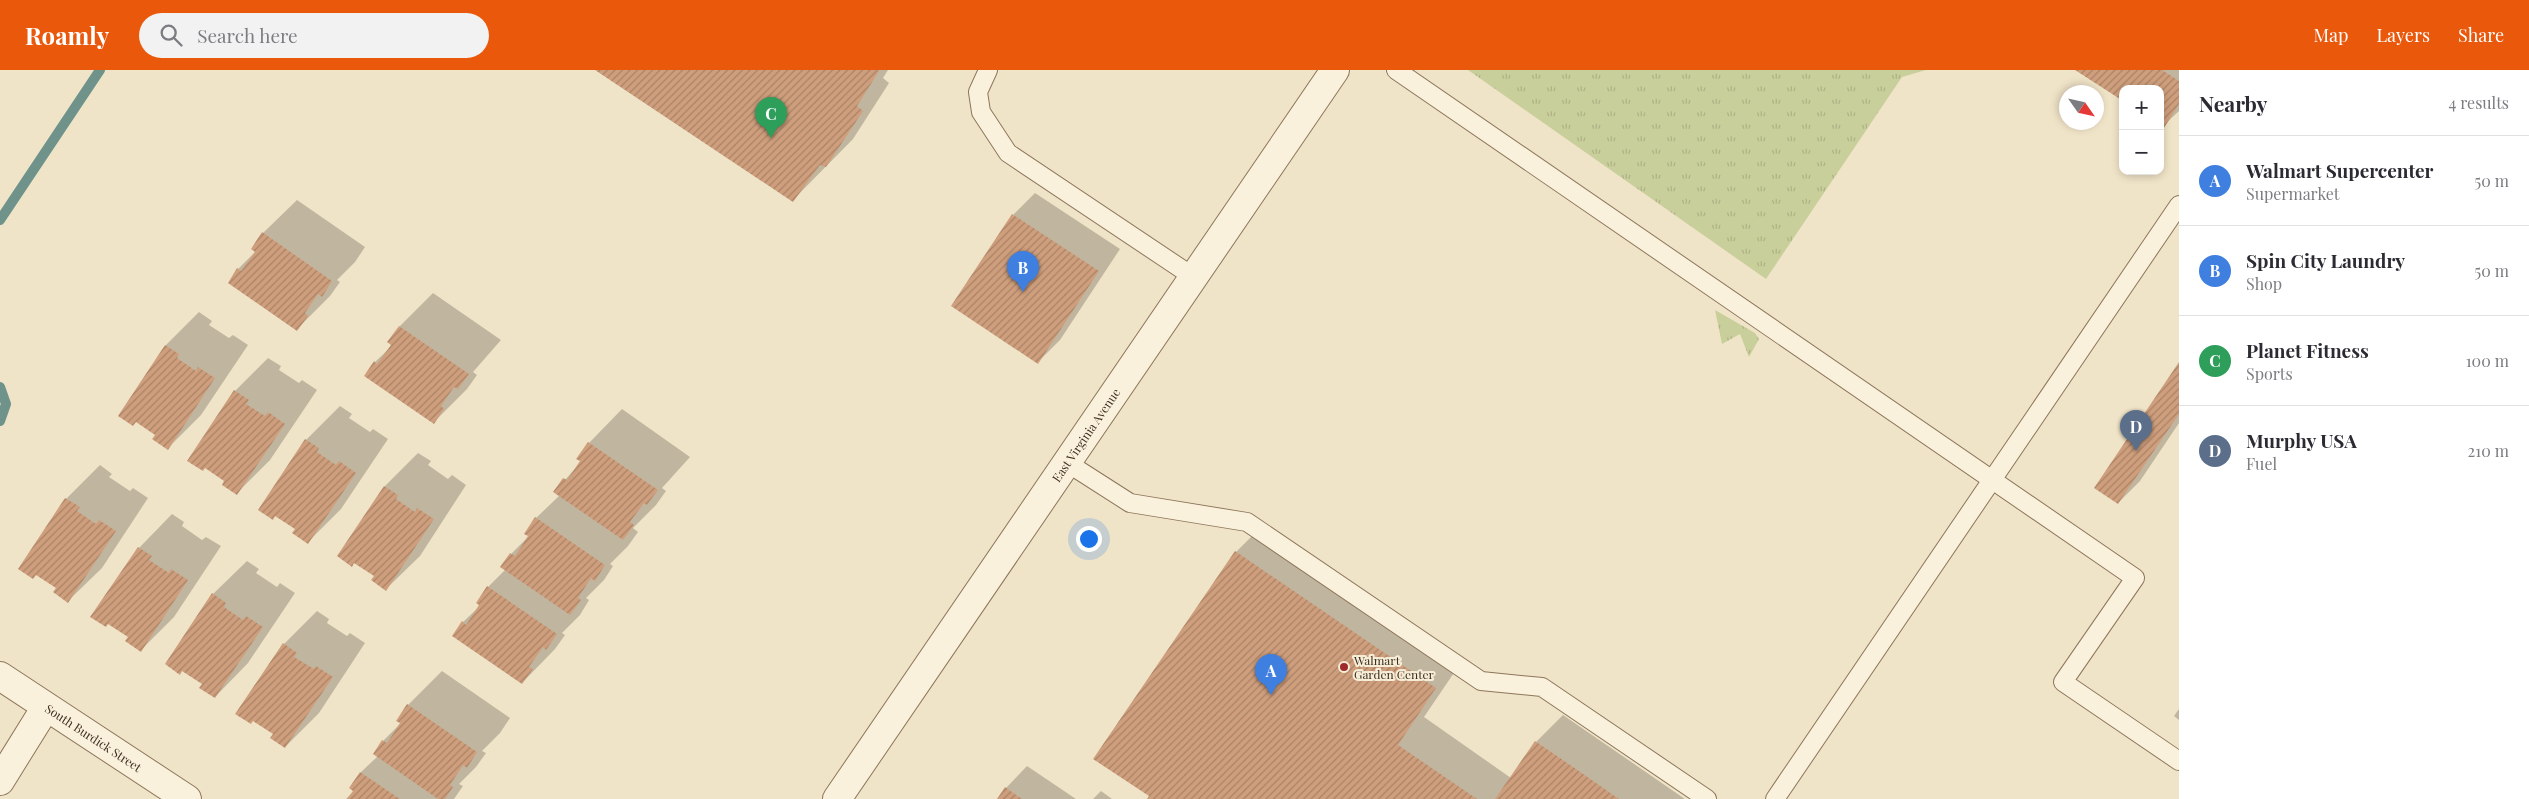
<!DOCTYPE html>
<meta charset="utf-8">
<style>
:root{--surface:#fff;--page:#f2f2f3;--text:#2b2b33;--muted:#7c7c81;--line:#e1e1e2;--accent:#ea580c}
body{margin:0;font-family:"Playfair Display",serif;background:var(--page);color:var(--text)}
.controls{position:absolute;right:15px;top:15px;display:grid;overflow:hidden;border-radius:10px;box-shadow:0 2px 8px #0003}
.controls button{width:45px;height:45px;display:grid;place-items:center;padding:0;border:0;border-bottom:1px solid var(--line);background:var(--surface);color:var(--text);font:25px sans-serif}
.compass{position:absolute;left:2059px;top:15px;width:45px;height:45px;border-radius:50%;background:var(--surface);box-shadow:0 2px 8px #0003;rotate:124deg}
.you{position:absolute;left:1088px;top:468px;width:18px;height:18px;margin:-12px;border:4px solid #fff;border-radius:50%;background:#1a73e8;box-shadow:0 0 0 8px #1a73e833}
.badge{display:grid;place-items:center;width:32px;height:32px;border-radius:50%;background:var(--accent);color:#fff;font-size:16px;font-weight:700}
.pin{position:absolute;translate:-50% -41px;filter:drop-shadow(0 1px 2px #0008)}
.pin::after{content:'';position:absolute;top:26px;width:18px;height:15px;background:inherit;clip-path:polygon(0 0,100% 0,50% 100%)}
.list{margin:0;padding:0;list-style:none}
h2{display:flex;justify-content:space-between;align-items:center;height:65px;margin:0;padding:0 20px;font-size:21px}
h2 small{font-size:16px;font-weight:400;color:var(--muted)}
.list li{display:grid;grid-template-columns:32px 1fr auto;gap:15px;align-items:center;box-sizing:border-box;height:90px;padding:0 20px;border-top:1px solid var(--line)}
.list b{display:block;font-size:19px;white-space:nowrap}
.list p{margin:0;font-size:16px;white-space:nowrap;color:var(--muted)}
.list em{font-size:16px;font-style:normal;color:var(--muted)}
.icon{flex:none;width:28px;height:28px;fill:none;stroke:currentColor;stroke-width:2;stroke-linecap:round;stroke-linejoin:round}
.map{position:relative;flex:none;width:2179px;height:729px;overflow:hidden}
header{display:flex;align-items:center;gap:30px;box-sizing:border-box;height:70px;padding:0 25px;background:var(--accent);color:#fff}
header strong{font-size:24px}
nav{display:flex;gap:28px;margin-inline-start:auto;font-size:18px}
.search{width:350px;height:45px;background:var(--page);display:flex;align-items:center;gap:12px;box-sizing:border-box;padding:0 18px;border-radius:28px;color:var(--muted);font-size:19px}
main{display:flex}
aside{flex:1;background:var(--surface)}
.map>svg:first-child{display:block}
.grass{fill:url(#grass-tufts)}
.shadow{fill:#0003}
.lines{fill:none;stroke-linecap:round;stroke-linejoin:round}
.stream{stroke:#6f938a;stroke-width:10}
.building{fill:url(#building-hatch)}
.service-casing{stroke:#8d765c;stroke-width:20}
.minor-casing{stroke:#8d765c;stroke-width:30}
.tertiary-casing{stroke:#8d765c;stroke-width:30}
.service{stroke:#faf1dc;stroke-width:18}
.minor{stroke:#faf1dc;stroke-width:28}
.tertiary{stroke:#faf1dc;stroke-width:28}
.poi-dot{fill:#9e2a2b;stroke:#f7eed8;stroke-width:2}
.labels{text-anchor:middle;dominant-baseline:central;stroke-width:4;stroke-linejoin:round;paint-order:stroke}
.street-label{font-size:12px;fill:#3d2e20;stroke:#f7eed8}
.poi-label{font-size:12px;fill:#3d2e20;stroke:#f7eed8;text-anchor:start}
</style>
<header>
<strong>Roamly</strong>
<div class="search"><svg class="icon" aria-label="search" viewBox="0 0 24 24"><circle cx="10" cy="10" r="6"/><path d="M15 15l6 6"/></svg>Search here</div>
<nav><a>Map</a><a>Layers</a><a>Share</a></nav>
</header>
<main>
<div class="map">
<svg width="2179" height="729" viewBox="0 0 2179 729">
<defs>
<pattern id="grass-tufts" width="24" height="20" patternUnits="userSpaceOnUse" patternTransform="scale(1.25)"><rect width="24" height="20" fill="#c9cf9b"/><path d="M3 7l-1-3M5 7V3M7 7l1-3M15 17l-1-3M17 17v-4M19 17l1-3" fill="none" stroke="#aeb285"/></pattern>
<pattern id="building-hatch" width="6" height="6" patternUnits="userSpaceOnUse" patternTransform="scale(1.25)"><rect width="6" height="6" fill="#cf9f7d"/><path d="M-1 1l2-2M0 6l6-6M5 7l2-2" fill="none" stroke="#a98266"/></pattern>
</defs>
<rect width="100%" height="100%" fill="#f0e4c8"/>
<g class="grass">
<path d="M1468 0H1926L1902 7 1766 209Z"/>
<path d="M1715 240 1755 263 1759 269 1749 287 1740 264 1722 274Z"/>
</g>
<g class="shadow">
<path d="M598 0H888L883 8 889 13 853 69 792 131Z"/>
<path d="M2077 0H2179V41L2163 56 2160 19Z"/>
<path d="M1035 123 1120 179 1060 270 1038 292 1013 145Z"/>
<path d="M297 130 365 177 355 192 337 210 340 212 330 226 297 259 238 199 256 181 263 163Z"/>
<path d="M433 223 501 270 473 302 477 305 467 319 434 352 375 292 393 275 389 272 400 256Z"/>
<path d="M199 242 212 251 209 255 229 268 233 265 248 275 201 345 168 378 157 365 136 351 119 345 166 275Z"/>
<path d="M268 288 281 296 279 300 299 313 302 310 317 320 270 390 237 423 226 410 235 321Z"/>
<path d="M2179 294V353L2140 411 2118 433Z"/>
<path d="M340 336 352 344 349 348 370 362 373 359 388 369 341 439 308 472 297 459 276 445 273 448 259 439 306 370Z"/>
<path d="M622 339 690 387 662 418 666 421 656 435 633 458 638 462 628 476 610 494 613 496 604 510 586 528 589 530 580 545 562 563 565 565 555 579 522 613 454 566 463 552 481 535 477 532 488 517 506 499 511 484 529 466 525 463 536 448 560 425 555 421 582 391 589 373Z"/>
<path d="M418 383 431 391 428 395 448 409 452 405 466 415 420 486 386 519 376 506 355 492 385 416Z"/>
<path d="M100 395 112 404 109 407 130 421 133 418 148 428 102 498 68 531 57 518 36 504 20 498 66 429Z"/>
<path d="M172 444 184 452 182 456 202 470 206 467 221 476 174 547 141 580 129 567 108 553 92 547 139 478Z"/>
<path d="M1263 455 1462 591 1424 647 1511 708 1536 672 1563 645 1685 729H1149L1236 482Z"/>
<path d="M247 491 259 499 256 503 277 517 280 513 295 523 248 593 215 627 204 614 183 600 180 603 213 524Z"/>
<path d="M317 541 329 549 327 553 347 566 350 563 365 573 319 643 285 677 274 664 284 574Z"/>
<path d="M442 601 510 648 500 663 482 681 486 683 476 697 459 714 463 716 454 729H346L355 720 351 718 361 702 378 686 375 684 383 671 401 653 398 650 408 635Z"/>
<path d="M2179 639V650L2174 646Z"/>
<path d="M1027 696 1076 729H998L1006 718Z"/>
<path d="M1101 721 1112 729H1093Z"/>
</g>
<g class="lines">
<g class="stream">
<path d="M0 150 100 0"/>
<path d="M0 317 6 334 0 351"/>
</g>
</g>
<g class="building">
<path d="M595 0H878L879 1 857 36 863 41 826 97 820 95 793 132Z"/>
<path d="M2075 0H2162L2179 11V34L2164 58 2160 56V19H2123V31Z"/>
<path d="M1012 144 1099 201 1038 294 951 236Z"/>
<path d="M262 162 332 211 322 227 318 224 305 243 308 246 297 261 228 213 237 198 241 201 255 182 251 179Z"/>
<path d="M399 256 469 304 458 319 454 317 441 336 444 339 434 354 364 306 374 291 377 294 391 275 387 272Z"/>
<path d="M165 275 179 284 177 288 196 301 198 297 215 308 168 380 152 369 155 365 136 352 133 356 118 346Z"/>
<path d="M2179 292V344L2118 434 2094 418Z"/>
<path d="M234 320 249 330 246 334 265 346 268 342 285 354 237 425 222 415 224 411 205 398 203 401 187 391Z"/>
<path d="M305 369 319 378 317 382 336 395 339 391 356 403 308 474 292 463 295 459 275 446 273 450 258 440Z"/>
<path d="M588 372 658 420 647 435 644 433 630 452 634 455 623 470 553 422 563 408 567 410 580 391 576 389Z"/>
<path d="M384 416 398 425 396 429 415 442 417 438 434 449 386 521 371 510 374 506 354 493 352 497 337 486Z"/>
<path d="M65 428 80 437 77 441 96 454 99 450 116 461 68 533 53 522 56 518 36 505 33 509 18 499Z"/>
<path d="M535 447 605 495 595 511 591 508 578 528 581 530 570 545 500 497 510 483 515 486 528 466 524 464Z"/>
<path d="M138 477 152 486 149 490 169 503 171 499 188 510 141 582 125 571 128 567 108 554 106 557 90 547Z"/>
<path d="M1235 481 1436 618 1398 675 1477 729H1147L1149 726 1093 689Z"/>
<path d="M487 516 557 564 546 580 543 577 529 597 533 599 522 614 452 566 462 551 466 555 479 535 476 533Z"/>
<path d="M212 523 226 533 224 537 243 550 246 546 263 557 215 628 199 618 202 614 182 601 180 605 165 594Z"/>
<path d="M283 573 297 583 294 587 314 599 316 596 333 607 285 678 270 668 273 664 253 651 251 654 235 644Z"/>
<path d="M407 634 477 682 467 698 463 695 450 715 453 717 445 729H438L373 684 382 670 387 673 400 653 396 651Z"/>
<path d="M1535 671 1576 699 1619 729H1495Z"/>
<path d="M360 702 400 729H347L353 721 349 718Z"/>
<path d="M1005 717 1022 729H997Z"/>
</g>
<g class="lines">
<defs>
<g id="service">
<path d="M988 0 978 22 981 42 1008 83 1192 206"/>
<path d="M1396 0 2135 508 2063 612 2179 691"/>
<path d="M1066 392 1130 433 1247 452 1481 611 1542 617 1707 729"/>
<path d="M1775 729 2179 135"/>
</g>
<g id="minor">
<path id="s1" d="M0 606 187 729"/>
<path d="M0 711 46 637"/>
</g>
<g id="tertiary">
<path id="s2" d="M837 729 1335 0"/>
</g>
</defs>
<use href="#service" class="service-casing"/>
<use href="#minor" class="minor-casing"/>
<use href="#tertiary" class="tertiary-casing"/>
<use href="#service" class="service"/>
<use href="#minor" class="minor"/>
<use href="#tertiary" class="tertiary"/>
</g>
<circle class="poi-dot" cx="1344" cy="597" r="5"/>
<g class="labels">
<g class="street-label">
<text stroke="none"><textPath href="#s2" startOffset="441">East Virginia Avenue</textPath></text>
<text stroke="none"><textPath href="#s1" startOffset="112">South Burdick Street</textPath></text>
</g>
<g class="poi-label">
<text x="1354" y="590">Walmart<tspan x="1354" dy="14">Garden Center</tspan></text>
</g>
</g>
</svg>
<div class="controls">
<button>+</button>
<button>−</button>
</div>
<svg class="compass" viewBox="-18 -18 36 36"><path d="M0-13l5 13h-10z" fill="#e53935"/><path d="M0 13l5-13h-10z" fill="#7c7c81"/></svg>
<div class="you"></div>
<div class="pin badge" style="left:1271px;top:625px;background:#3f7fe0">A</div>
<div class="pin badge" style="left:1023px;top:222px;background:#3f7fe0">B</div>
<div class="pin badge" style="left:771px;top:68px;background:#2e9e5b">C</div>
<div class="pin badge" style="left:2136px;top:381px;background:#5c6f8a">D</div>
</div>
<aside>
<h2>Nearby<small>4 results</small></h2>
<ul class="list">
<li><span class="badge" style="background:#3f7fe0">A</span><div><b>Walmart Supercenter</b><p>Supermarket</p></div><em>50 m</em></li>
<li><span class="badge" style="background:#3f7fe0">B</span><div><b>Spin City Laundry</b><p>Shop</p></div><em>50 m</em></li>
<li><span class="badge" style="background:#2e9e5b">C</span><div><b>Planet Fitness</b><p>Sports</p></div><em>100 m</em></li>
<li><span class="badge" style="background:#5c6f8a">D</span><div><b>Murphy USA</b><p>Fuel</p></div><em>210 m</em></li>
</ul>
</aside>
</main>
